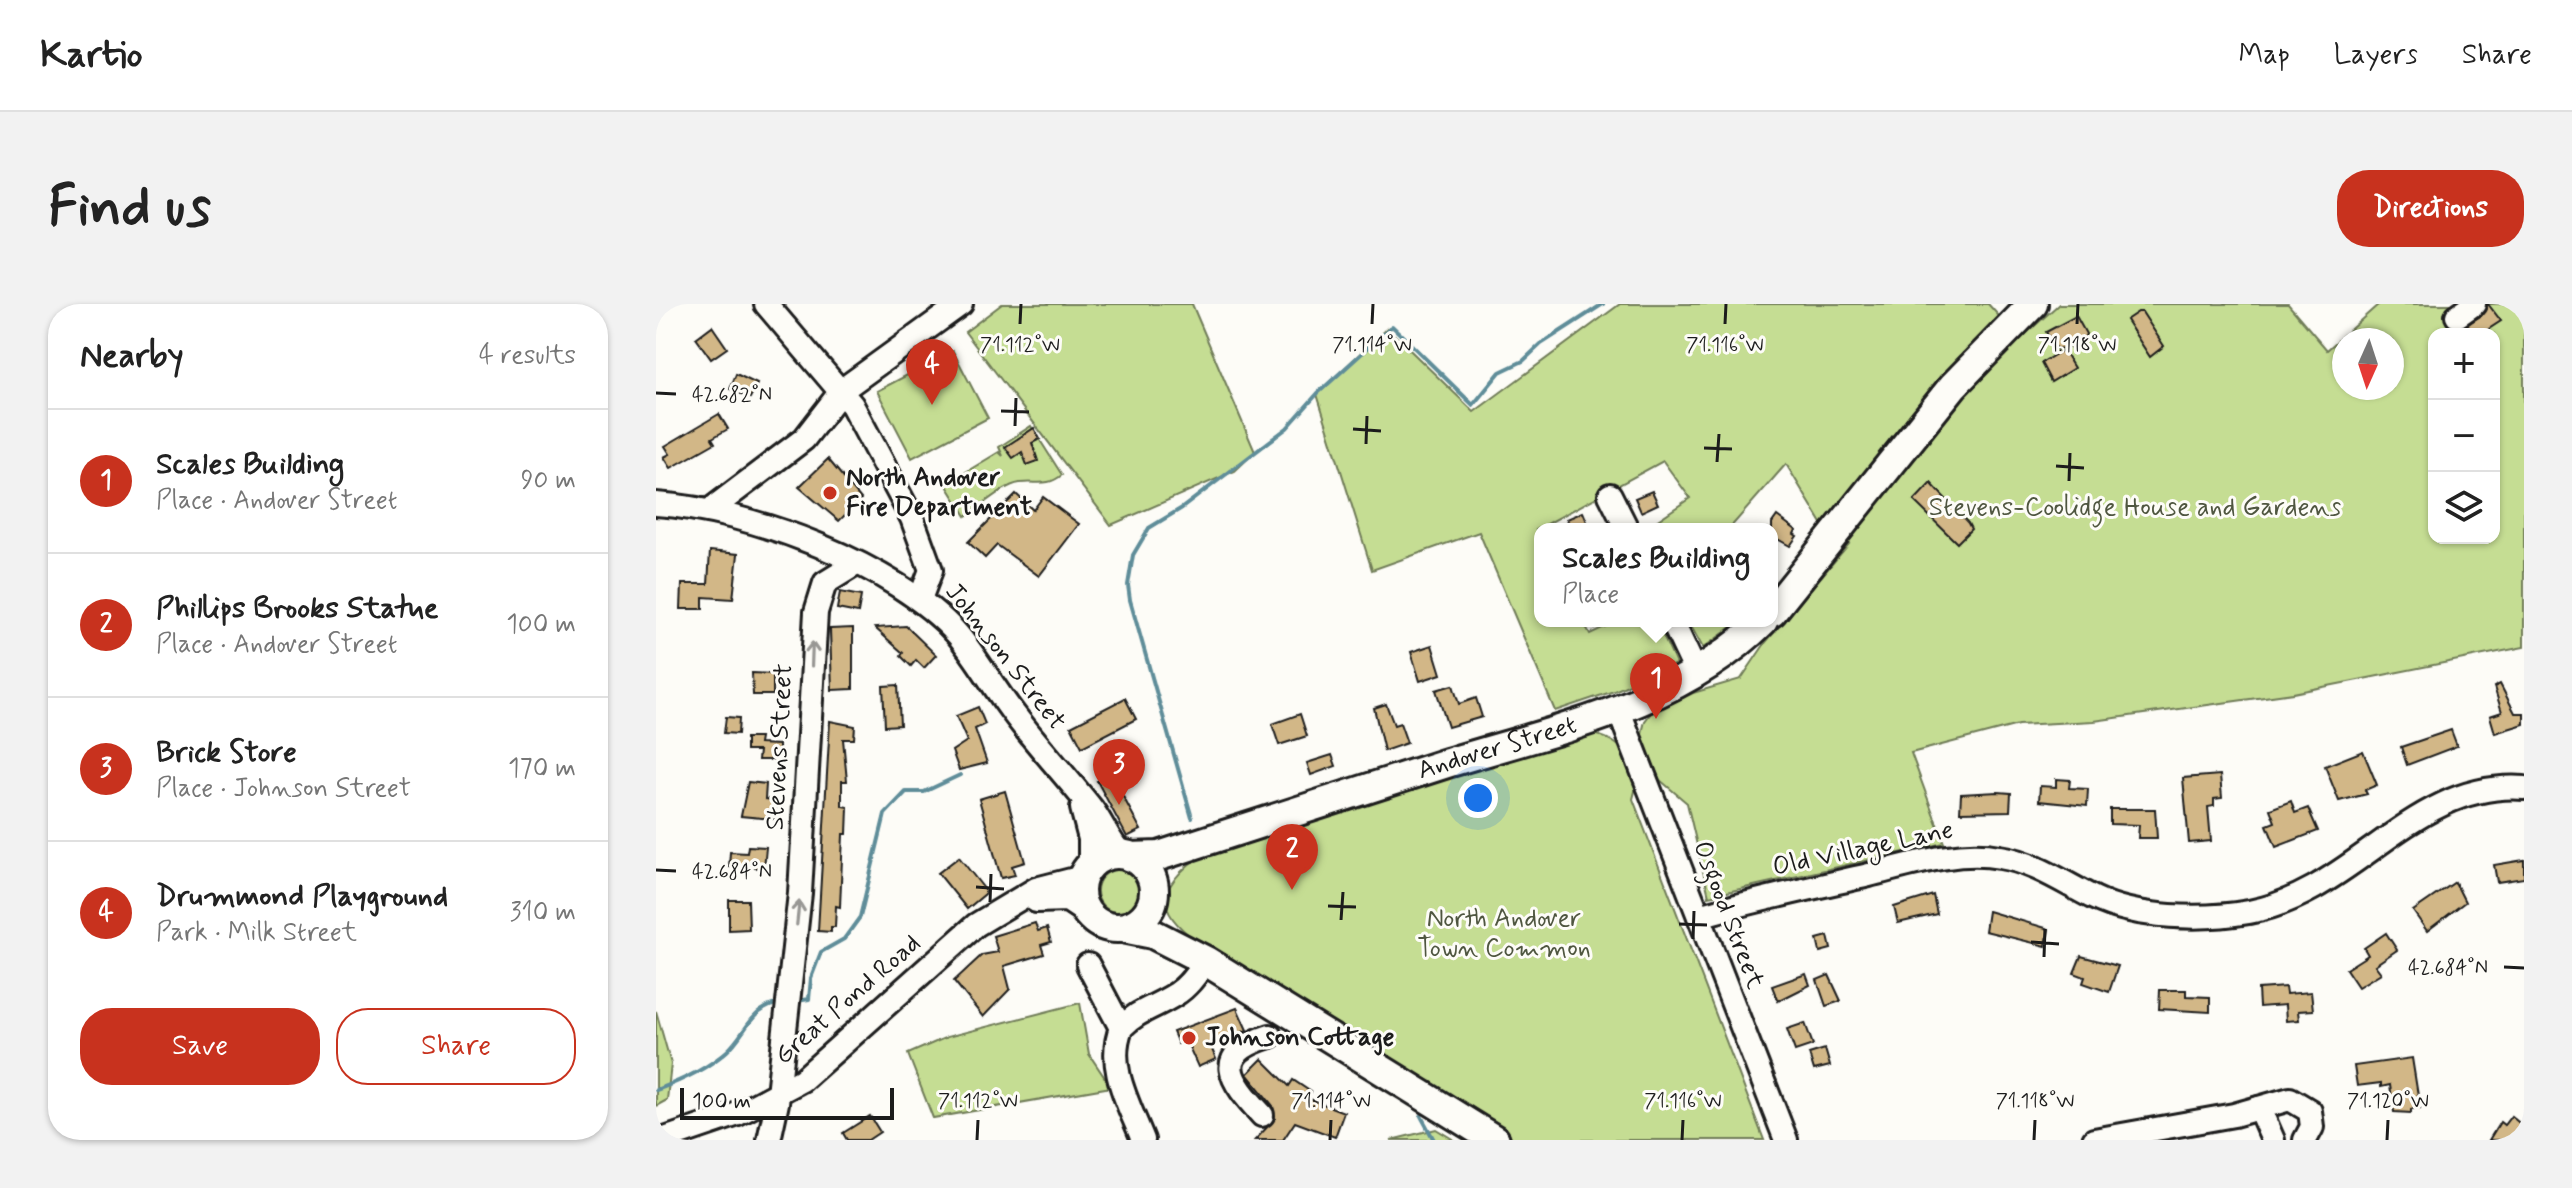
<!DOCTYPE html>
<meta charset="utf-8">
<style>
:root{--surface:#fff;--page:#f2f2f2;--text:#222;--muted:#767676;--line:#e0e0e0;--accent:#c8321e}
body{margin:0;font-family:Mynerve,sans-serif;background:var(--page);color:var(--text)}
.controls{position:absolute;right:24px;top:24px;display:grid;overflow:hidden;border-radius:16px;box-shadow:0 2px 6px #0004}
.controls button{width:72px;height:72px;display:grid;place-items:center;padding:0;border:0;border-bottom:2px solid var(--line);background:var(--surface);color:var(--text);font:40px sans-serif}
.compass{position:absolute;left:1676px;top:24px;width:72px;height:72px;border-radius:50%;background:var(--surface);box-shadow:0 2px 6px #0004;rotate:183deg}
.scale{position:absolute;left:24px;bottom:20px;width:214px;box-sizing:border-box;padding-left:8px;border:4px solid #1c1c1c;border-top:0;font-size:22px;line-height:28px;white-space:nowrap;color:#1c1c1c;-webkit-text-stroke:6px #fdfcf7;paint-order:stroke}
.you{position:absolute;left:822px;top:494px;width:28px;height:28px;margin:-20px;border:6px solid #fff;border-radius:50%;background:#1a73e8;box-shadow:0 0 0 12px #1a73e833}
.badge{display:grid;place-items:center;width:52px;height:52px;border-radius:50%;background:var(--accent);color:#fff;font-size:26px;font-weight:700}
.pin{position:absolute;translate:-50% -66px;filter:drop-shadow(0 2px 4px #0008)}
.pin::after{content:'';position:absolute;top:42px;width:28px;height:24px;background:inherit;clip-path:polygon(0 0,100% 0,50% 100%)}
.popup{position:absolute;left:878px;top:219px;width:244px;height:104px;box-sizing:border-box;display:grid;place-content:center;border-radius:16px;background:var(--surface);filter:drop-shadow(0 2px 6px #0005);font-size:26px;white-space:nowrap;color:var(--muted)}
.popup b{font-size:30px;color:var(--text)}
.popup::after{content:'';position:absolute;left:50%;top:100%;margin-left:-16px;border:16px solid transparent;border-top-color:var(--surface)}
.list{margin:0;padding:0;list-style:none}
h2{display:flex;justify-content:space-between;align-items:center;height:104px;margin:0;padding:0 32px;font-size:34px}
h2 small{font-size:26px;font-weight:400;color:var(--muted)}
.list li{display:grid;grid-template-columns:52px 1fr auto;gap:24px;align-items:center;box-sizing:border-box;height:144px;padding:0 32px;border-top:2px solid var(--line)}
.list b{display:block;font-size:30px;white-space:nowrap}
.list p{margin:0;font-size:26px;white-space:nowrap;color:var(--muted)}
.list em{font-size:26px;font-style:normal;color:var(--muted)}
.actions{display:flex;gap:16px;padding:24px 32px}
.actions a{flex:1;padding:18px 0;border:2px solid var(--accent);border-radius:32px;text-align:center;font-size:28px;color:var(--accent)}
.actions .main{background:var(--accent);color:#fff}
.icon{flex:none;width:44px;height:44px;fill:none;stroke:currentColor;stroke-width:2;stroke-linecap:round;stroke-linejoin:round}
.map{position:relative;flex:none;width:1868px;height:836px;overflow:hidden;border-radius:32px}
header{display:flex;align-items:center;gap:48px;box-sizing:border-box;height:112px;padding:0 40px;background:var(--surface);border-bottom:2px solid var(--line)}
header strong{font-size:38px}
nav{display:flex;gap:44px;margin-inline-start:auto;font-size:28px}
.intro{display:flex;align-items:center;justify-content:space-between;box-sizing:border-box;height:192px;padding:0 48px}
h1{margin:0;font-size:56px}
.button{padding:20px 36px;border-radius:32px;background:var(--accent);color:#fff;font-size:28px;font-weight:700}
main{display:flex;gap:48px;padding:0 48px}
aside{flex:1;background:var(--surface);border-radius:32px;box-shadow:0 2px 6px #0004}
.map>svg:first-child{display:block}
.green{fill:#c5dd93;stroke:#707c58;stroke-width:2;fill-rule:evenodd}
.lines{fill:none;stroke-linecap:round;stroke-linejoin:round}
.stream{stroke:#5f8d99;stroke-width:4}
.building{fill:#d2b787;stroke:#1c1c1c;stroke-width:2}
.minor-casing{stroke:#1c1c1c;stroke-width:28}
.major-casing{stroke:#1c1c1c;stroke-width:34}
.minor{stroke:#fdfcf7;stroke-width:22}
.major{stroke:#fdfcf7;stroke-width:28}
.oneway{stroke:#989794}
.ticks{fill:none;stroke:#1c1c1c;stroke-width:3}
.poi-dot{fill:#c8321e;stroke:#fdfcf7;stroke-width:3}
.labels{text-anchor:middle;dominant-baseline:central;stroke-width:6;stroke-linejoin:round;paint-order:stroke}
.poi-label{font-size:26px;font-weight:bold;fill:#1c1c1c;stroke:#fdfcf7;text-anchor:start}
.park-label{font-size:26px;fill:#4f5640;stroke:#fdfcf7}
.street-label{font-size:26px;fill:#1c1c1c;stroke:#fdfcf7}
.ticks-label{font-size:20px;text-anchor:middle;fill:#1c1c1c;stroke:#fdfcf7;stroke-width:6;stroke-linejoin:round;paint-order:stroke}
</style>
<header>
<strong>Kartio</strong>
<nav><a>Map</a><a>Layers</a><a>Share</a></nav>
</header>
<div class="intro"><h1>Find us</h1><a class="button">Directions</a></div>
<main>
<aside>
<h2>Nearby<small>4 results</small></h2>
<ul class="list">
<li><span class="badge">1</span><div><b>Scales Building</b><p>Place · Andover Street</p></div><em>90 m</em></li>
<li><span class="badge">2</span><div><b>Phillips Brooks Statue</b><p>Place · Andover Street</p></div><em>100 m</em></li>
<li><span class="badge">3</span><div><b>Brick Store</b><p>Place · Johnson Street</p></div><em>170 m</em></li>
<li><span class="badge">4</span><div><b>Drummond Playground</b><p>Park · Milk Street</p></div><em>310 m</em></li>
</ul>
<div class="actions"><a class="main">Save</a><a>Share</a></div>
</aside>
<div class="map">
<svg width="1868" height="836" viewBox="0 0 1868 836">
<rect width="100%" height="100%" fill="#fdfcf7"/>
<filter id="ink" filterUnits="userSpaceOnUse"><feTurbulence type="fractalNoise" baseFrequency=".0125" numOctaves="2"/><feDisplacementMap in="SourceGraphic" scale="16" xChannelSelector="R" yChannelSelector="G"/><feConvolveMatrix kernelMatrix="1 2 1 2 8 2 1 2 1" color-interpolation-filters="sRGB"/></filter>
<g filter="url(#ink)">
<g class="green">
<path d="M346 0H536L599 148 579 167 455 221 309 28Z"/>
<path d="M964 0H1332L1364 35 1403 0H1632L1671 46 1723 0H1868V343L1637 389 1438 417 1362 421 1255 449 1288 539 1053 592 1031 499 1004 476 985 433 989 417 995 409 1037 389 1085 375 1110 338 1193 240 1167 221 1130 160 1073 225H995L993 222 1034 194 1007 157 880 226 884 235V317H927L934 330 961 317H1000L1020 360 958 387 899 407 823 228 716 266 661 90 731 24 818 108ZM1778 30H1838V234H1778ZM1688 36H1736V84H1688Z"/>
<path d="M297 47 332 114 256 154 221 87Z"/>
<path d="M375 122 406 171C391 183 382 177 364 179 348 181 324 203 310 212L290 180 343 148 347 152 343 143Z"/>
<path d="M1032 317H1084L1047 344Z"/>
<path d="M925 429C961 429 989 458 977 495L1108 836H856L555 648C510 615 488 595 541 554Z"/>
<circle cx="462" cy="587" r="21"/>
<path d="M424 699 433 750 455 783 277 814 252 750 291 733Z"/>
<path d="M0 707 15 760 11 796 0 802Z"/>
<path d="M780 825 798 836H735Z"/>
</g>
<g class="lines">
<g class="stream">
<path d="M536 514 474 296 472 281 477 251 493 224 526 204 631 124 662 89 736 22 817 101 844 68 867 57 885 40 947 0"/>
<path d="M141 697 153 695 155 674 165 648 188 635 204 613 229 510 250 488H268L304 471"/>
<path d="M0 786C25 777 50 766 71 747 90 730 95 703 125 699"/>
<path d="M765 812 778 836"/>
</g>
</g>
<g class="building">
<path d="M1832 0 1845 17 1825 30H1805L1802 26 1826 11Z"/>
<path d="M1482 8H1486L1508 42 1494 53 1470 16Z"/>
<path d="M1420 12 1430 30 1425 42 1400 45 1390 28Z"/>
<path d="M56 22 71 44 55 55 40 34Z"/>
<path d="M1407 46 1418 64 1395 78 1385 59Z"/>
<path d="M80 70 101 80 94 94 74 85Z"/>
<path d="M63 110 72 125 56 134 59 139 15 164 8 153 14 150 9 142Z"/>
<path d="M378 124 384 135 376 139 382 157 371 161 366 148 357 154 349 143Z"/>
<path d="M172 155 205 195 183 217 143 183Z"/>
<path d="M1275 179 1312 219 1315 225 1301 239 1258 197Z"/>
<path d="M996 187 1002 200 985 208 979 194Z"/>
<path d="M360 190 377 206 387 193 423 220 383 272 341 241 329 254 312 238Z"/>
<path d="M927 208 934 225H915L911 215Z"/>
<path d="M1121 212 1140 226 1138 230 1141 232 1134 242 1116 232V219Z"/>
<path d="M54 247 82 250 77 295 47 293V305H25L26 280H52Z"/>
<path d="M184 288 205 292 202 309 181 305Z"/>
<path d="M250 322 280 351 268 364 260 356 255 362 245 352 247 349 219 324Z"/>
<path d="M197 324V385L176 386 174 325Z"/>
<path d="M776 341 785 370 764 377 755 348Z"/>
<path d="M96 369 117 370V391H97Z"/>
<path d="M1844 380 1859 409H1868V420L1839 429 1834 412 1846 408 1838 383Z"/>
<path d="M242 381 244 421 229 422 227 382Z"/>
<path d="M797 381 803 400 820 394 826 413 792 423 780 386Z"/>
<path d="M469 394 480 415 426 443 415 422Z"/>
<path d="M730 400 738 421 744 419 751 439 728 447 718 404Z"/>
<path d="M322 403 329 420 319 425 331 459 303 466 296 447 311 437 300 412Z"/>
<path d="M644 410 651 432 623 441 616 420Z"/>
<path d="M70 413 83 414 82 430 68 429Z"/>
<path d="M174 417 199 422 198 435H187L191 477H186V502L192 503 191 530H187L184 603 180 602 179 623H175V628L162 627Z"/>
<path d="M1795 426 1801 442 1751 461 1745 443Z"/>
<path d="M90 434H104L103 440 123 441V456H102L103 447H90Z"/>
<path d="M1707 447 1721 481 1709 486 1711 490 1683 497 1669 462Z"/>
<path d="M676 451 680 462 655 471 651 459Z"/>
<path d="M455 470 485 526 471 533 441 477Z"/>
<path d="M1564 471 1566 494 1558 495V502L1552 503 1555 537 1533 539 1527 474Z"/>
<path d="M1400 475 1414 476 1413 484 1432 485 1431 502 1383 497 1384 482 1400 483Z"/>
<path d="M92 478 110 480 109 495 120 496 118 515 85 512Z"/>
<path d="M349 487 369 558 356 562 359 571 345 574 323 495Z"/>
<path d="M1342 488 1355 489 1354 507 1304 508 1305 490Z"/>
<path d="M1635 497 1639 509 1652 504 1662 527 1620 543 1611 521 1619 518 1614 505Z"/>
<path d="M1454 505H1499L1501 534H1482L1483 521 1454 520Z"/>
<path d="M92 542 110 543 108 564 73 563 74 548 91 549Z"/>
<path d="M303 553 329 586V590L311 605 282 569Z"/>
<path d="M1868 556V574L1841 578 1838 561Z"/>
<path d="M1799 578 1809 598 1771 627 1757 607Z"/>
<path d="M1277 591 1281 610 1242 619 1238 603Z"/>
<path d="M73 596H92L93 625 73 626Z"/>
<path d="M1332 607 1393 625 1390 642 1329 627Z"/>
<path d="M379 619 382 627 391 624 395 638 385 641 388 650 348 662 354 685 327 713 298 677 326 651 342 648 337 632Z"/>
<path d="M1730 629 1741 646 1719 661 1725 669 1702 683 1690 665 1712 651 1708 644Z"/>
<path d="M1172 632 1175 645 1164 648 1161 635Z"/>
<path d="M1425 652 1462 662 1453 688 1427 679 1429 673 1418 669Z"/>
<path d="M1150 670 1154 681 1122 697 1116 682Z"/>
<path d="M1173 671 1185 697 1170 702 1161 676Z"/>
<path d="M1629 683 1630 690 1655 688 1657 706 1642 707 1643 716 1630 717 1629 701 1603 703 1602 685Z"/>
<path d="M1504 686H1530V692L1554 693V708L1503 705Z"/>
<path d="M581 704 591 726 555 743 560 755 542 763 530 736 522 740 517 728Z"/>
<path d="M1149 719 1157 741 1139 747 1131 725Z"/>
<path d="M1169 745 1174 762 1158 766 1153 750Z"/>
<path d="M1756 754 1764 804 1755 805V809L1738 808 1734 781 1725 783V779L1701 782 1698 762Z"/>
<path d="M606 755 633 782 637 776 655 788 651 794 688 808 679 833 639 818 627 836H599L619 815 617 802 591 770Z"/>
<path d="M214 812 224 828 212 836H191L187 829Z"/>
<path d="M1855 812 1868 823 1861 836H1833L1844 818 1848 821Z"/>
</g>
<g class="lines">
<defs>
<g id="minor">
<path d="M110 0 196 101 256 214 275 266 264 295"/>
<path d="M1801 12 1818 0"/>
<path d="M954 191 971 225"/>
<path d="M0 200C93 206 240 260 302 331 322 355 336 381 355 406 380 440 410 472 436 505 447 520 453 537 466 551"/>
<path d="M53 207 148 135 186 86 305 0"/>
<path d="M1016 317 1040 368"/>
<path d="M963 407 1130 836"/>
<path d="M426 504 434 535V562"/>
<path d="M380 597 411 596 432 610"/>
<path d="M1043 612C1099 596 1156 584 1213 571 1254 561 1301 545 1344 553 1378 558 1408 579 1438 594 1481 615 1547 616 1593 608 1699 589 1757 476 1868 484"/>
<path d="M432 661 465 724C450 762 473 800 487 836"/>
<path d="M465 724C482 706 500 703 520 690 533 682 541 669 550 657"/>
<path d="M1603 804 1617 836"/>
<path d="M606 811C574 776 554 751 614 732"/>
<path d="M6 836 82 810 146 776 320 621 380 585 427 573"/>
<path d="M113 836 121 799 144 589 160 308 169 279 200 260"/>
<path d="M1438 836 1578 811 1634 795 1654 807 1656 823 1649 836"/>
</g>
<g id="major">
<path d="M1116 308 1297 82 1377 0"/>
<circle cx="461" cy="587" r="37"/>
<path id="s1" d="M474 553 503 552C598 521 693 490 788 460 898 426 1022 402 1107 317"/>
<path d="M467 624 497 630 550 657 839 836"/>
</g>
</defs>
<use href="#minor" class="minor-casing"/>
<use href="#major" class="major-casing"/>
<use href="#minor" class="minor"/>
<use href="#major" class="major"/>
</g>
<defs><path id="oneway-shaft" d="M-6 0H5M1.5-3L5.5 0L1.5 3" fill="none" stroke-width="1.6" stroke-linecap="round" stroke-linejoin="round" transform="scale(2)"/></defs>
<g class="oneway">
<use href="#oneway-shaft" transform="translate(156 350) rotate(-88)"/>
<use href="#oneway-shaft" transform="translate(142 609) rotate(-84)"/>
</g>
</g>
<path class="ticks" d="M364 20 365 0M716 20 717 0M1069 20 1070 0M1421 20 1422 0M0 89 20 90M345 107 373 108M359 122 360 94M697 125 725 127M710 140 711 112M1048 144 1076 145M1061 158 1063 130M1400 162 1428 164M1413 177 1414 149M0 566 20 567M320 583 348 585M334 598 335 570M672 602 700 603M685 616 687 588M1023 620 1051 621M1037 635 1038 607M1375 638 1403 640M1388 653 1389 625M1848 663 1868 664M321 836 322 816M674 836 675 816M1026 836 1027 816M1378 836 1379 816M1731 836 1732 816"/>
<g class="poi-dot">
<circle cx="174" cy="189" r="8"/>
<circle cx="533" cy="734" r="8"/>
</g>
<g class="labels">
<g class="poi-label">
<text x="190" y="174">North Andover<tspan x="190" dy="30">Fire Department</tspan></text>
<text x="549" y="734">Johnson Cottage</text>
</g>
<g class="park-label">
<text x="1479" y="204">Stevens-Coolidge House and Gardens</text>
<text x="848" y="615">North Andover<tspan x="848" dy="30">Town Common</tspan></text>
</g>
<g class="street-label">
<text transform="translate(349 353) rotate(52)">Johnson Street</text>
<text transform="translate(124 443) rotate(-87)">Stevens Street</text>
<text stroke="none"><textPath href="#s1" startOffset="384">Andover Street</textPath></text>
<text transform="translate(1207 545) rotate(-12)">Old Village Lane</text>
<text transform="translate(1072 611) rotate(69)">Osgood Street</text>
<text transform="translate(192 696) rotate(-41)">Great Pond Road</text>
</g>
</g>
<g class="ticks-label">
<text x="364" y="47">71.112°W</text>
<text x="716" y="47">71.114°W</text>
<text x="1069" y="47">71.116°W</text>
<text x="1421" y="47">71.118°W</text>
<text x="76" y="97">42.682°N</text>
<text x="76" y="574">42.684°N</text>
<text x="1792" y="670">42.684°N</text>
<text x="322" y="803">71.112°W</text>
<text x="675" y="803">71.114°W</text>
<text x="1027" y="803">71.116°W</text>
<text x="1379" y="803">71.118°W</text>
<text x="1732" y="803">71.120°W</text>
</g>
</svg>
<div class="controls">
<button>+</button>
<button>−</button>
<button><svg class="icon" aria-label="layers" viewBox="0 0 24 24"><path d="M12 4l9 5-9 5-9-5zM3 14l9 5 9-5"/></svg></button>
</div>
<svg class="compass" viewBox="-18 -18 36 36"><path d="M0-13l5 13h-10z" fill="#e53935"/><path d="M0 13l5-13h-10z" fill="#767676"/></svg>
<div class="scale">100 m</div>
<div class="you"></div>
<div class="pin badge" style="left:1000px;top:415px">1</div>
<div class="popup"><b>Scales Building</b>Place</div>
<div class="pin badge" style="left:636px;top:586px">2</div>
<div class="pin badge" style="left:463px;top:501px">3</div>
<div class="pin badge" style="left:276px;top:101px">4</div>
</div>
</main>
